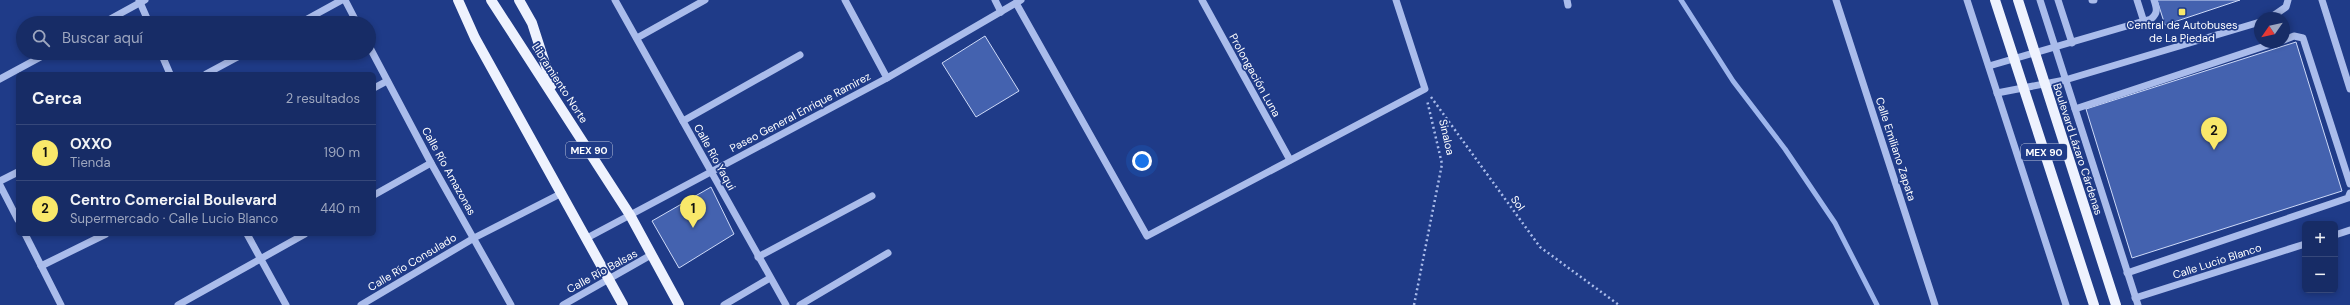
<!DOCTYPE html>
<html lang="es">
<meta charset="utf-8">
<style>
:root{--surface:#172c66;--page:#20346c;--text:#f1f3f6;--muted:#9ea7bf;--line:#36487a;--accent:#f9e86a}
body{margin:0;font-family:"DM Sans",sans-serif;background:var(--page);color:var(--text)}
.controls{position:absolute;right:12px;bottom:12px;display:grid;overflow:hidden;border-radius:6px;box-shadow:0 2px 6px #0003}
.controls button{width:36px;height:36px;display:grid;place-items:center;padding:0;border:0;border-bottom:1px solid var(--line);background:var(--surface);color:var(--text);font:20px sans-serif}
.compass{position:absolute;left:2254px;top:12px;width:36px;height:36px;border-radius:50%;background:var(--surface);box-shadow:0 2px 6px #0003;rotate:236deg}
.you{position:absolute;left:1142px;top:161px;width:14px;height:14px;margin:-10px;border:3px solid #fff;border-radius:50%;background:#1a73e8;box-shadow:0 0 0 6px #1a73e833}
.badge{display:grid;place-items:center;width:26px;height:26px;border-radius:50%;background:var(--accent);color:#111;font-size:13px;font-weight:700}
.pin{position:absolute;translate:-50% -33px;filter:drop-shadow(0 1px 2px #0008)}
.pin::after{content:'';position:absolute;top:21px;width:14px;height:12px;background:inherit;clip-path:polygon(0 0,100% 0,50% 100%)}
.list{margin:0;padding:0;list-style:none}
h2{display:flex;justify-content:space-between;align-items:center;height:52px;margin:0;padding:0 16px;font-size:17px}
h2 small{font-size:13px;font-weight:400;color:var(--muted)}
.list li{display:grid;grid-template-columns:26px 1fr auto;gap:12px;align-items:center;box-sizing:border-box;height:56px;padding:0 16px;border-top:1px solid var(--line)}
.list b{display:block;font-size:15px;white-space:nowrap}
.list p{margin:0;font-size:13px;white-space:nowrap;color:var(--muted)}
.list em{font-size:13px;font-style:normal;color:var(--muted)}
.icon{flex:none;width:22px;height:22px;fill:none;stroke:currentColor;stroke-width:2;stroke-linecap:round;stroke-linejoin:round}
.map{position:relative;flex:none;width:2350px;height:305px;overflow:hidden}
.search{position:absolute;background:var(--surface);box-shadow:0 2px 6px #0003;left:16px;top:16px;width:360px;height:44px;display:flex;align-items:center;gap:10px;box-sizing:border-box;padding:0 14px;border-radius:22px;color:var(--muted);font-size:15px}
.panel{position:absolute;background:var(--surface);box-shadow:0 2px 6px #0003;left:16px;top:72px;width:360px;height:164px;border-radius:6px}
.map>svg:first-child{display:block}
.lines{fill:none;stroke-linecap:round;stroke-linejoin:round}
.stream{stroke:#9db5ec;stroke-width:5}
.building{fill:#4462af;stroke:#cedaf8}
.path{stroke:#aabceb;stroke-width:2.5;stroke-dasharray:2 3;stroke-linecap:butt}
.minor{stroke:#aabceb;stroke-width:7}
.major{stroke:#eef2fe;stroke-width:10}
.poi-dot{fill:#f9e86a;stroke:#1f3b88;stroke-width:1.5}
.labels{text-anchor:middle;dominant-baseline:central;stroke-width:3.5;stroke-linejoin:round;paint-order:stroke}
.shield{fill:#1f3b88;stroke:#bcc4db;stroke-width:1}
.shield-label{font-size:10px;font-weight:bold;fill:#fff}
.poi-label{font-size:11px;fill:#fff;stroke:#1f3b88}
.street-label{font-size:11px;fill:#fff;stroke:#1f3b88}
</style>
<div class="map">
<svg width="2350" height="305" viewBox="0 0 2350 305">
<rect width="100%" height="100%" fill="#1f3b88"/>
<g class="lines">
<path class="stream" d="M1681 0 1733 81 1785 149 1835 223 1877 305"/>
</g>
<g class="building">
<path d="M2157 0H2240L2165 25Z"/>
<path d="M985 36 1019 91 976 117 942 63Z"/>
<path d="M2296 42 2342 191 2132 258 2086 109Z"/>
<path d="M711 187 734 234 679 268 652 221Z"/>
</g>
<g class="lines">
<g class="path">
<path d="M1431 97 1540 247 1619 305"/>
<path d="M1414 305 1442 164 1427 100"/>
</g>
<g class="minor">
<path d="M139 0 149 23"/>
<path d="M345 0 357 23"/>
<path d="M615 0 786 305"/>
<path d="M845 0 887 78"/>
<path d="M995 0 1001 12"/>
<path d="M1202 0 1290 160"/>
<path d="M1567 0 1568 5"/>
<path d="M1836 0 1935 305"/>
<path d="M1967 0 2066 305"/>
<path d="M2040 0 2138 305"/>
<path d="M2058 0 2072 43"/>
<path d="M2092 0H2094"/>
<path d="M2137 0 2144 22"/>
<path d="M2322 0 2350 89"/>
<path d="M1016 3 1147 236 1425 89 1396 0"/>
<path d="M2270 18 2286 7 2288 0"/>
<path d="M103 23 145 0"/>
<path d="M300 23 342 0"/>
<path d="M637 38 705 0"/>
<path d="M2284 40 2294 36 2303 38 2350 184"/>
<path d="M369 46 431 163 511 305"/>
<path d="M161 53 170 74"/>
<path d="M1989 66 2151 19C2158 13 2157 9 2154 0"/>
<path d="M206 74 245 53"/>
<path d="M0 79 48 53"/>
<path d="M374 88 387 81"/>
<path d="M1997 93 2065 80 2260 22"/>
<path d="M2075 109 2277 42"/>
<path d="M683 121 800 55"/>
<path d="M0 181 18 172"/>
<path d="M0 185 18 220"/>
<path d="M374 195 431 163"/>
<path d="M25 234 61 305"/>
<path d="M247 234 286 305"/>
<path d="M2335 235 2350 230"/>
<path d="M587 238 887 78 1021 0"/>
<path d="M758 257 872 196"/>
<path d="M41 266 106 234"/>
<path d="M2127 273 2348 198 2350 193"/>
<path d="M2135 298 2305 244"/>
<path d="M178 305 305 234"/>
<path d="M361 305 474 238 562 193"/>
<path d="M563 305 651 255"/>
<path d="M724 305 770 278"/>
<path d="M800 305 888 253"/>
</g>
<g class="major">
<path d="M458 0 475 38 623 305"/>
<path d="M491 0 630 215 679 305"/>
<path d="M519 0 532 23 552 85"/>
<path d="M1995 0 2094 305"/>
<path d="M2018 0 2116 305"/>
</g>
</g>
<rect class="poi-dot" x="2178" y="8" width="8" height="8" rx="2"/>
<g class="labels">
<g class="shield">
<rect x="566" y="142" width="46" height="16" rx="3"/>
<rect x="2021" y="144" width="46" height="16" rx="3"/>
</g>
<g class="shield-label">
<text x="589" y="150">MEX 90</text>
<text x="2044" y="152">MEX 90</text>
</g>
<g class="poi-label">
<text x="2182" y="25">Central de Autobuses<tspan x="2182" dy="13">de La Piedad</tspan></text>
</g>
<g class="street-label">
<text transform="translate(1255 75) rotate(61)">Prolongación Luna</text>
<text transform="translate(560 83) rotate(57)">Libramiento Norte</text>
<text transform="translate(800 112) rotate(-28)">Paseo General Enrique Ramirez</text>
<text transform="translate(1447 137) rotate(77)">Sinaloa</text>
<text transform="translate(1896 149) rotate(72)">Calle Emiliano Zapata</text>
<text transform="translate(2078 149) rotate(72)">Boulevard Lázaro Cárdenas</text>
<text transform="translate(715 157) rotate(61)">Calle Río Yaqui</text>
<text transform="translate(449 171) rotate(61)">Calle Río Amazonas</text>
<text transform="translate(1518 203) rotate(54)">Sol</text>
<text transform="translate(2217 261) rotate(-18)">Calle Lucio Blanco</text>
<text transform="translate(412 262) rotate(-31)">Calle Río Consulado</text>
<text transform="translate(602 271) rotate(-29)">Calle Río Balsas</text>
</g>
</g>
</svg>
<div class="controls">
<button>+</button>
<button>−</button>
</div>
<svg class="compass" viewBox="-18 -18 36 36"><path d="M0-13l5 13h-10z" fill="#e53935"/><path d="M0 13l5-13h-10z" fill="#9ea7bf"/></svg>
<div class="you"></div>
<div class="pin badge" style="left:693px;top:228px">1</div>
<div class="pin badge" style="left:2214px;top:150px">2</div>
<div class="search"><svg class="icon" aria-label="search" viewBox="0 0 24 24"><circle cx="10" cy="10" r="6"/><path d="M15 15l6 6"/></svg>Buscar aquí</div>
<section class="panel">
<h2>Cerca<small>2 resultados</small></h2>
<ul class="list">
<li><span class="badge">1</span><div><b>OXXO</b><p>Tienda</p></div><em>190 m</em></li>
<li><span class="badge">2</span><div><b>Centro Comercial Boulevard</b><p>Supermercado · Calle Lucio Blanco</p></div><em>440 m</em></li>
</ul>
</section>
</div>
